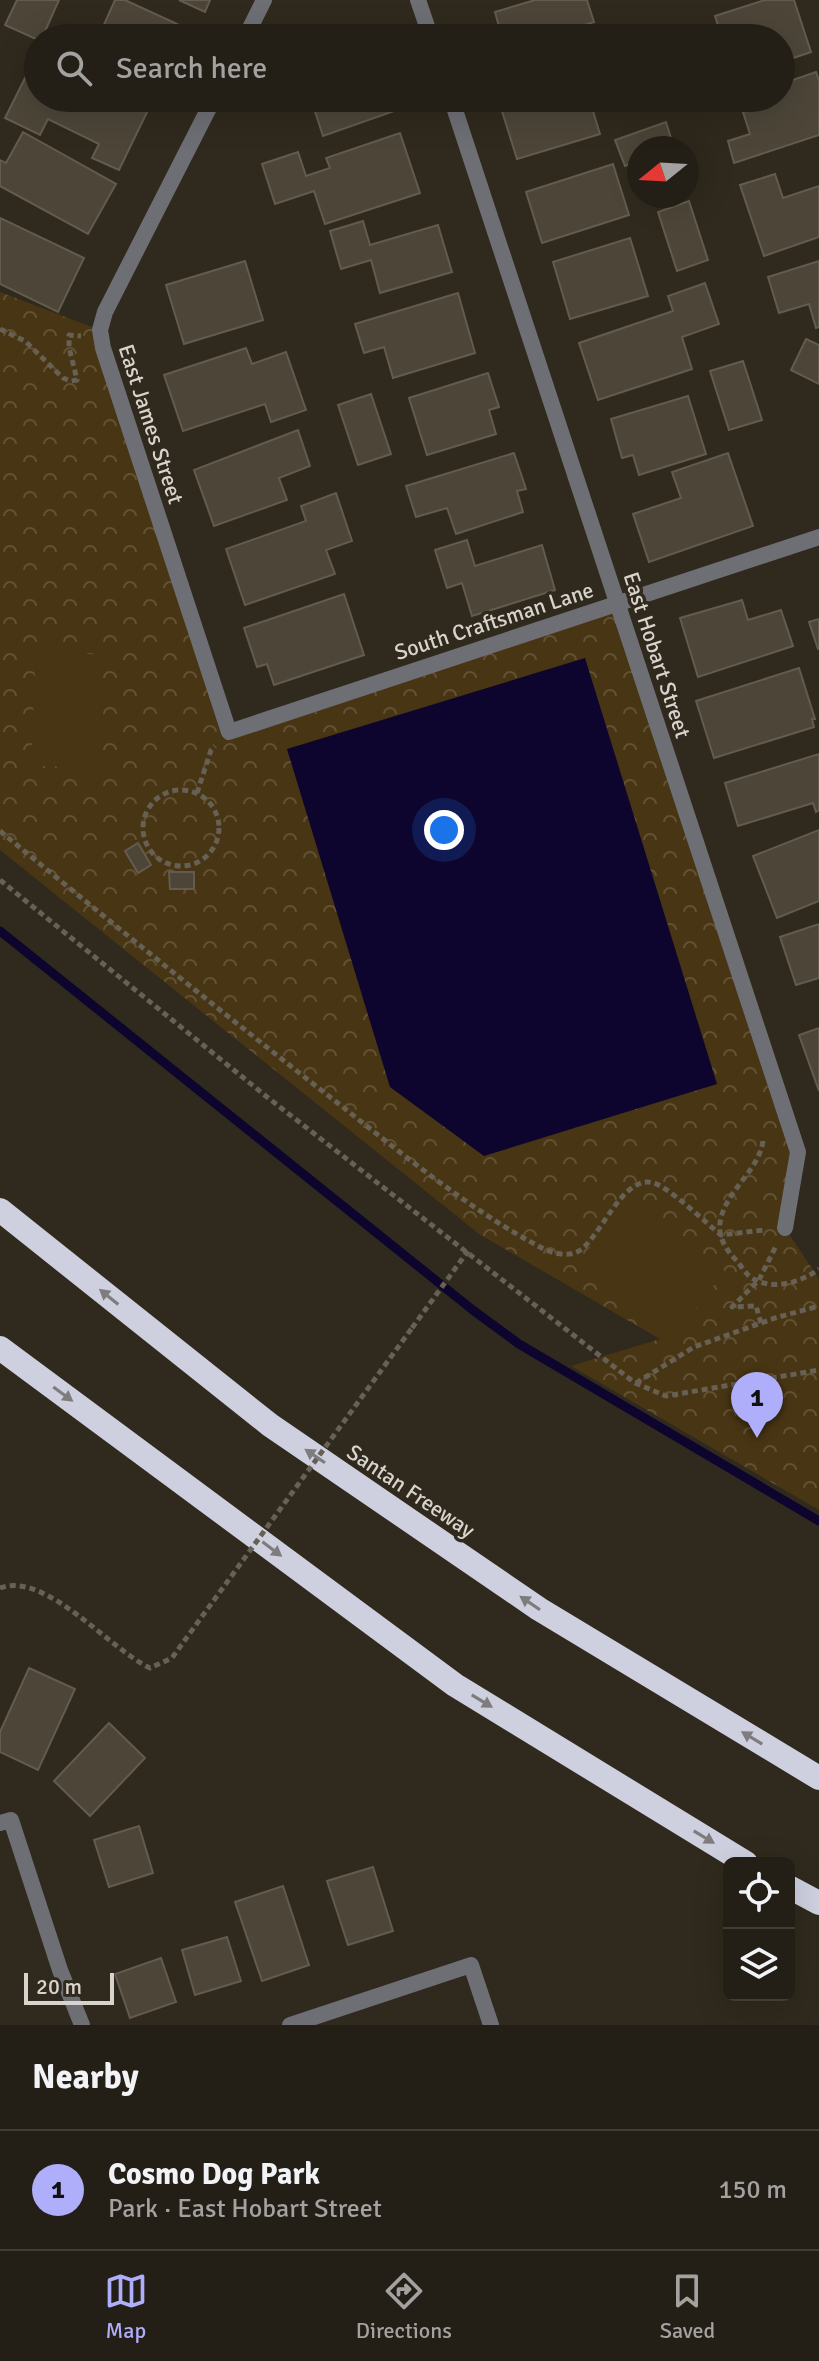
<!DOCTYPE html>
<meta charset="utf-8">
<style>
:root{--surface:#241f16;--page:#2c271f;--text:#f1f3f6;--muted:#a3a2a1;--line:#413d35;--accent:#afaefa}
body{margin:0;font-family:Signika,sans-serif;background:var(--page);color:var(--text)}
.controls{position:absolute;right:24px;bottom:24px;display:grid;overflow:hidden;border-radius:12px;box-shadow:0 8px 32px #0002}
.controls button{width:72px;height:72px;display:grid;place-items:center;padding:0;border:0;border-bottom:2px solid var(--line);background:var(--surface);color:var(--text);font:40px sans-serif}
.compass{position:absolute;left:627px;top:136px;width:72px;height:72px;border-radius:50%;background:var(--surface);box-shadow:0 8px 32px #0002;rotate:252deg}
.scale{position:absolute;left:24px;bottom:20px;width:90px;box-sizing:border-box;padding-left:8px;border:4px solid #d8d3cc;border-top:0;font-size:22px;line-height:28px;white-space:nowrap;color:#d8d3cc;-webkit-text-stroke:6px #30291d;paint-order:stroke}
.you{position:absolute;left:444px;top:830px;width:28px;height:28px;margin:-20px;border:6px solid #fff;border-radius:50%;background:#1a73e8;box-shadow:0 0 0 12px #1a73e833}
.badge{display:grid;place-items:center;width:52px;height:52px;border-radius:50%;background:var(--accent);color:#111;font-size:26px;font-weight:700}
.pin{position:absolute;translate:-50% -66px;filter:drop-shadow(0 2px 4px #0008)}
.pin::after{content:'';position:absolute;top:42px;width:28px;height:24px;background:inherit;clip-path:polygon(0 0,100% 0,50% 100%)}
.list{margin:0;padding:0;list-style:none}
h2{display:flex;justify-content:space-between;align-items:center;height:104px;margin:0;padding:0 32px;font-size:34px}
h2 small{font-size:26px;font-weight:400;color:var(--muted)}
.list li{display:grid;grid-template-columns:52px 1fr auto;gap:24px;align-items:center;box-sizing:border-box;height:120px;padding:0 32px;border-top:2px solid var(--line)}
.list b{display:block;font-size:30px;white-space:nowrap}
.list p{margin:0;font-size:26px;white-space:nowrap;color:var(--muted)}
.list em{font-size:26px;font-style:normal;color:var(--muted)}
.icon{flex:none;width:44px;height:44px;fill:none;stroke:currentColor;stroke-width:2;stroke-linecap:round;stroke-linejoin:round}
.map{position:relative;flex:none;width:819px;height:2025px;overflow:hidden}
.search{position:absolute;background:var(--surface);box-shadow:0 8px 32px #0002;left:24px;right:24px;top:24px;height:88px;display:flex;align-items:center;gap:20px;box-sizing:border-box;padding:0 28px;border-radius:44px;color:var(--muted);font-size:30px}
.sheet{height:224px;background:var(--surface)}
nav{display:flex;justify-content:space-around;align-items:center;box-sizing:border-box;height:112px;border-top:2px solid var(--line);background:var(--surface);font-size:22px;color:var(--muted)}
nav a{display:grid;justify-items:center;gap:4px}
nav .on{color:var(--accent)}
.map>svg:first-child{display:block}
.park{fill:url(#park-crowns)}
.pitch{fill:#483513}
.water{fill:#0d052e}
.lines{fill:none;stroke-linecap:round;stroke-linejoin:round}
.stream{stroke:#0d052e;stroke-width:9}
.building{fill:#4c4538;stroke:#635b4e;stroke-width:2}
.path{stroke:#666055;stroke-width:5;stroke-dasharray:6 4;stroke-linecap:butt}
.minor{stroke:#6e6f75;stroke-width:16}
.motorway{stroke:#cecfdf;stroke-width:24}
.path-bridge{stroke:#666055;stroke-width:5;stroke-dasharray:6 4;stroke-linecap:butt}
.oneway{fill:#7f7c7e}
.labels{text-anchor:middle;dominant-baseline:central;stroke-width:7;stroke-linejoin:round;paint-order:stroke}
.street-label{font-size:22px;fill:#d8d3cc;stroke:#30291d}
</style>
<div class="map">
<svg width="819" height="2025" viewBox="0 0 819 2025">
<defs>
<pattern id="park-crowns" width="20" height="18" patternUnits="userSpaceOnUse" patternTransform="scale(2)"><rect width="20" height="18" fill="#483513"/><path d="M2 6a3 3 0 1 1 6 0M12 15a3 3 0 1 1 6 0" fill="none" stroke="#625134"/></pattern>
</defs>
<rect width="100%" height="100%" fill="#30291d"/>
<path class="park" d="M0 292 100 330 230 732 616 603 798 1152 785 1228 819 1279V1510L571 1366 660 1339 479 1234 0 850Z"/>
<g class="pitch">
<path d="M36 651 104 655 99 769 31 765Z"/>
<path d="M632 1196 725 1271 672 1338 578 1262Z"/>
</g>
<path class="water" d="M585 658 717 1084 484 1156 390 1087 287 749Z"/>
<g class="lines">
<path class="stream" d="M0 931 474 1311 519 1344 819 1521"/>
</g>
<g class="building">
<path d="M17 0H59L42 38 38 40 5 25Z"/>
<path d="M115 0H125L188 29 184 38H98Z"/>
<path d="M179 0H210L205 12Z"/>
<path d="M535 0H587L594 22 569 30 571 38H486L501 34 495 12Z"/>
<path d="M765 0H794L811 52 781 62V38H722L715 16Z"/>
<path d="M29 70 38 74V98H139L151 104 119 170 92 158 99 144 48 119 40 135 5 118Z"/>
<path d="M816 72 819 81V135L734 163 728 141 750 134 743 112 757 107 755 98H781V84Z"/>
<path d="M296 98H396L400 109 323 136 312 102 299 107Z"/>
<path d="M522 98H589L600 134 517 159 500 105Z"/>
<path d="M666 122 674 148H639V161L625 166 615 140Z"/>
<path d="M23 132 116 184 88 234 0 186V160L6 163Z"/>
<path d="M400 133 420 193 325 224 314 191 275 204 262 164 298 152 306 176 330 168 326 158Z"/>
<path d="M613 164 629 215 542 243 526 192Z"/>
<path d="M775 174 783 198 819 186V237L764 256 740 185Z"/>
<path d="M689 201 708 260 677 271 658 212Z"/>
<path d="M0 218 84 258 58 312 0 284Z"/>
<path d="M363 221 370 245 438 225 452 272 380 293 371 260 341 269 330 231Z"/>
<path d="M630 238 648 296 570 319 553 262Z"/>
<path d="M245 261 263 320 184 344 166 285Z"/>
<path d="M819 261V327L816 328 809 304 779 313 768 277Z"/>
<path d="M705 283 719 324 682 337 692 369 598 400 579 343 673 311 668 296Z"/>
<path d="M458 293 475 353 393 378 384 347 364 353 355 324Z"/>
<path d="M806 339 819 345V384L791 370Z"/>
<path d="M246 348 252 364 286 352 306 410 271 422 265 404 183 431 164 375Z"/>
<path d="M743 361 762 420 729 430 710 371Z"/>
<path d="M488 373 499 407 489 410 496 434 427 455 409 398Z"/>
<path d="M371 394 391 454 358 465 338 405Z"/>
<path d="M688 396 706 454 639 475 633 455 622 458 611 419Z"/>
<path d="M298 430 310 466 279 478 287 500 214 526 194 470Z"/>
<path d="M514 453 526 489 517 491 523 512 456 534 447 508 416 517 406 486Z"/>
<path d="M728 453 753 526 649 562 633 514 681 498 672 472Z"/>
<path d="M336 493 352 541 326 550 335 574 245 605 226 549 306 521 301 506Z"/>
<path d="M467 540 475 566 542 545 555 590 472 616 462 583 447 588 435 550Z"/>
<path d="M344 594 364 655 274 685 267 664 257 667 244 628Z"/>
<path d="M742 600 748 620 781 610 793 646 698 677 680 618Z"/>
<path d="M819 619V649H818L809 622Z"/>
<path d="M799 668 815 719H812L814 727 714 758 696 701Z"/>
<path d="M819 754V810L816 812 813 803 738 826 725 783Z"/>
<path d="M819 830V901L777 918 753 856Z"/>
<path d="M138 843 151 865 138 873 125 851Z"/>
<path d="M169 872H194V889H170Z"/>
<path d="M819 924V978L796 985 780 937Z"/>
<path d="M819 1028V1091L799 1035Z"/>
<path d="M29 1668 75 1689 38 1770 0 1752V1732Z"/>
<path d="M109 1723 145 1758 90 1816 54 1781Z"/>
<path d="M139 1826 153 1873 109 1887 94 1840Z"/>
<path d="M373 1867 393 1931 348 1945 327 1881Z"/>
<path d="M283 1886 309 1965 262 1981 235 1902Z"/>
<path d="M227 1937 241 1981 195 1995 182 1950Z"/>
<path d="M161 1958 176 2002 130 2018 115 1974Z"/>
</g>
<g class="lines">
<g class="path">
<path d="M0 329 25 341 63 378 71 381 77 380 69 347V335L81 336"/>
<circle cx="181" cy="828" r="38"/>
<path d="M197 793 211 750 215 746"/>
<path d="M0 831C109 921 219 1010 330 1097 395 1148 469 1210 542 1248 552 1253 566 1257 577 1252 600 1241 622 1173 654 1183 671 1189 705 1222 721 1235L764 1230"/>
<path d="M0 880 267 1097 635 1383 666 1396 819 1370"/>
<path d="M763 1141C759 1171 724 1192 720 1223 718 1238 727 1251 737 1261 741 1266 745 1272 749 1276 770 1292 800 1283 819 1269"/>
<path d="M761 1323 756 1306 732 1307 759 1280 776 1246"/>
<path d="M412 1328 468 1251"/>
<path d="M636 1383 694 1347 775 1318 819 1306"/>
<path d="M0 1588C46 1571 109 1649 150 1668L172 1658 190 1633"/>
</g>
<g class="minor">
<path d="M418 0 431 38"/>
<path d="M245 38 264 0"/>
<path d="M214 98 105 312 100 330 103 348 229 732 819 537"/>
<path d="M451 98 798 1152 785 1228"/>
<path d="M0 1823 11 1820 60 1970 82 2025"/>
<path d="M290 2025 471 1965 491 2025"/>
</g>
<g class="motorway">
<path d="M0 1210 270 1425 539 1609 819 1778"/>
<path d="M0 1348 455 1685 746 1863"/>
<path d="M789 1887 819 1903"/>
</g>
<path class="path-bridge" d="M190 1633 412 1328"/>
</g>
<defs><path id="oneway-solid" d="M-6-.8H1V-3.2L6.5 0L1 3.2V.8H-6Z" transform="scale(2)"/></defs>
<g class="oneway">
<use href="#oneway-solid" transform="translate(109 1297) rotate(-141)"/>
<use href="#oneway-solid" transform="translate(63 1394) rotate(36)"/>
<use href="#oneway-solid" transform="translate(315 1456) rotate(-146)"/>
<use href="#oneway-solid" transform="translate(272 1549) rotate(37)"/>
<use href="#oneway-solid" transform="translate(530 1603) rotate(-146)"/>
<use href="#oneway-solid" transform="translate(482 1701) rotate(31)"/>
<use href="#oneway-solid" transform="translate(752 1738) rotate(-149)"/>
<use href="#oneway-solid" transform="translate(704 1837) rotate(31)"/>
</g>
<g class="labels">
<g class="street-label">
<text transform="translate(151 424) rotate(72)">East James Street</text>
<text transform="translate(494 621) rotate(-18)">South Craftsman Lane</text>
<text transform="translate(657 655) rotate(72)">East Hobart Street</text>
<text transform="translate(411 1491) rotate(34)">Santan Freeway</text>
</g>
</g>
</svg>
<div class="controls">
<button><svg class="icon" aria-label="locate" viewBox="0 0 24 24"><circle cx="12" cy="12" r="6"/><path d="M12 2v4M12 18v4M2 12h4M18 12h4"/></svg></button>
<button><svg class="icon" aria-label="layers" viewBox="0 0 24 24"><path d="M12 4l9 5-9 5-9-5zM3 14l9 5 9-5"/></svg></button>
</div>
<svg class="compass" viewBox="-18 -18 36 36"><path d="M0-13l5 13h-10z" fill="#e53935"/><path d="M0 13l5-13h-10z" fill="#a3a2a1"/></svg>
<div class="scale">20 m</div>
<div class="you"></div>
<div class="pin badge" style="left:757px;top:1438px">1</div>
<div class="search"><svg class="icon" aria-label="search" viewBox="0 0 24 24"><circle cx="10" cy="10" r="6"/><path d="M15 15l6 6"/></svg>Search here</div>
</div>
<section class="sheet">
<h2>Nearby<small></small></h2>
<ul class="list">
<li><span class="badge">1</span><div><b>Cosmo Dog Park</b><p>Park · East Hobart Street</p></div><em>150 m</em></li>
</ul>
</section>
<nav>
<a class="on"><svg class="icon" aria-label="map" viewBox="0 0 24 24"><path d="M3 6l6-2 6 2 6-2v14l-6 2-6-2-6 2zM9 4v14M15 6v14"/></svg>Map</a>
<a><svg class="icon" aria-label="directions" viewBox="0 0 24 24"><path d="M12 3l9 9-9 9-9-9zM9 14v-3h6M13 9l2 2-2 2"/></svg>Directions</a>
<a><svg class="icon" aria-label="saved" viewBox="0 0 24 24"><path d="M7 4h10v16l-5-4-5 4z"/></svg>Saved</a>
</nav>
